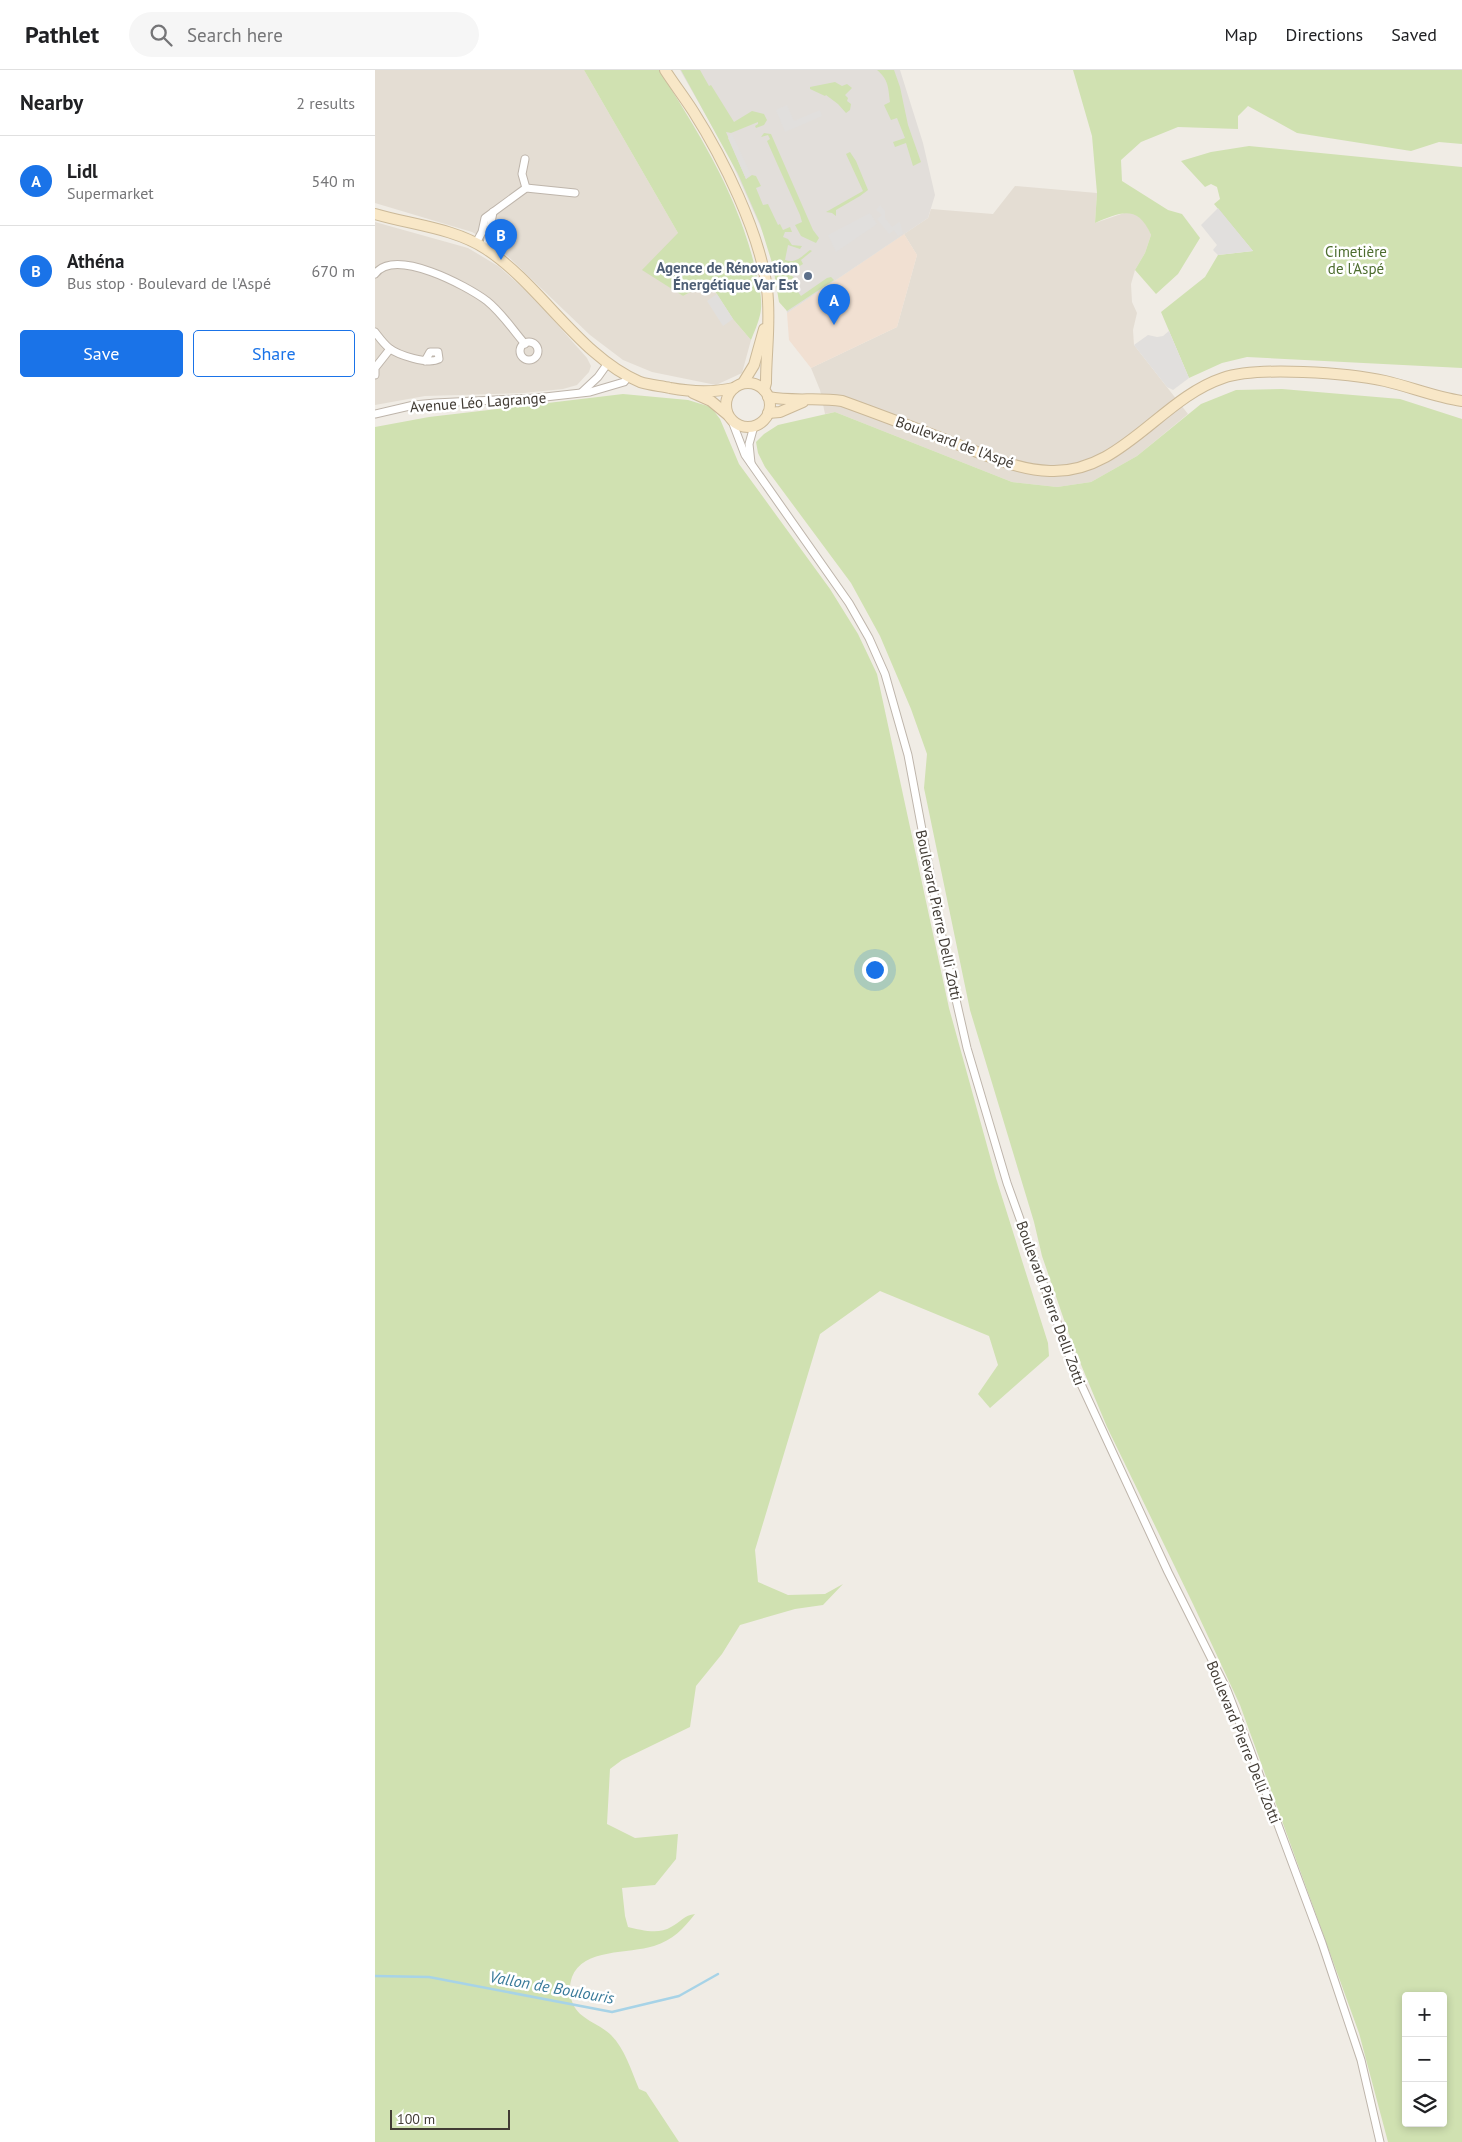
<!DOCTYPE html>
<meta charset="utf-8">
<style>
:root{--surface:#fff;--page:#f6f6f6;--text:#202124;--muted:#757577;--line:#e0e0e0;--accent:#1a73e8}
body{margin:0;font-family:"PT Sans",sans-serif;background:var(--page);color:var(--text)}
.controls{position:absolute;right:15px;bottom:15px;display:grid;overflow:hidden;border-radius:5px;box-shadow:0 2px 8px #0003}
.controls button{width:45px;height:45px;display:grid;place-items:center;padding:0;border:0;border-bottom:1px solid var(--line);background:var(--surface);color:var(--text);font:25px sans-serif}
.scale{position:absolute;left:15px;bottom:12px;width:120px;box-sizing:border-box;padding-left:5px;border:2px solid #423c35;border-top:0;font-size:14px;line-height:18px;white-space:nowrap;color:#423c35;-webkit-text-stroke:4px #fff;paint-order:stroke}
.you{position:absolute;left:499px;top:899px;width:18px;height:18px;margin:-12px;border:4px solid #fff;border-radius:50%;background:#1a73e8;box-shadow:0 0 0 8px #1a73e833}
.badge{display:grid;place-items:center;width:32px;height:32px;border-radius:50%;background:var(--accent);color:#fff;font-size:16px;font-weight:700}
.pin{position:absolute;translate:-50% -41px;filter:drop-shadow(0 1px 2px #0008)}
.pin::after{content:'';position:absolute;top:26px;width:18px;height:15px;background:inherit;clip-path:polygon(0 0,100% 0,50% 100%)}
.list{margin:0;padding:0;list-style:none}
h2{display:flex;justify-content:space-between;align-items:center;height:65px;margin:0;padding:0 20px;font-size:21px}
h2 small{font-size:16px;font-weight:400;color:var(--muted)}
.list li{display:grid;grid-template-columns:32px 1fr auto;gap:15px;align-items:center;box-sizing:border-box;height:90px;padding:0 20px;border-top:1px solid var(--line)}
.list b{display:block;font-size:19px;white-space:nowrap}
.list p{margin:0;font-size:16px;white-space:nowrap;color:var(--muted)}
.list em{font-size:16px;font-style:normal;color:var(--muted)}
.actions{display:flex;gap:10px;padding:15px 20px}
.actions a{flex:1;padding:11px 0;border:1px solid var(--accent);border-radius:5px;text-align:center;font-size:18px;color:var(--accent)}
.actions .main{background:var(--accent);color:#fff}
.icon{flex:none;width:28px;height:28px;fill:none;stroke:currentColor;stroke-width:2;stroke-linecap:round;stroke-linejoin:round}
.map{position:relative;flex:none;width:1087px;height:2072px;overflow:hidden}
header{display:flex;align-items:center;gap:30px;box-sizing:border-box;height:70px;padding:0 25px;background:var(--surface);border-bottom:1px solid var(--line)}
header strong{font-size:24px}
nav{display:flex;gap:28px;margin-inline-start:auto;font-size:18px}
.search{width:350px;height:45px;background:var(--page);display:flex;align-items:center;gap:12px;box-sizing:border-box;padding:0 18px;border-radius:28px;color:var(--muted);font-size:19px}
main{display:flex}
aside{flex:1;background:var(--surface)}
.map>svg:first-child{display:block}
.residential{fill:#e4ddd3}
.commercial{fill:#f1e0d2}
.industrial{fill:#e2deda}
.green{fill:#d0e1b1;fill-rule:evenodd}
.parking{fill:#e1dfdd}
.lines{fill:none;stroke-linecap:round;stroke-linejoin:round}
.stream{stroke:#a7d3e7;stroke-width:2.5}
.street-casing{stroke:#beb5ab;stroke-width:9}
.secondary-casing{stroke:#cbb999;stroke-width:12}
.street{stroke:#fff;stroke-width:7}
.secondary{stroke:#f8e7c7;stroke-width:10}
.service-dot{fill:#5c6f8a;stroke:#fff;stroke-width:2}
.labels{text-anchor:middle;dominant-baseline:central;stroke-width:5;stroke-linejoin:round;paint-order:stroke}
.park-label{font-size:15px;fill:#4d6d2f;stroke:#fff}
.service-label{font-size:15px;font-weight:bold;fill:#4e5e75;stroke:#fff;text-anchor:end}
.street-label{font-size:15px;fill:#423c35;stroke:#fff}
.water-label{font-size:16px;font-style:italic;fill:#397a9a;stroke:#fff}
</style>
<header>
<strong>Pathlet</strong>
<div class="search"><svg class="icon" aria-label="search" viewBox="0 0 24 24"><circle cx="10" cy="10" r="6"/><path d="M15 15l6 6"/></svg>Search here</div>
<nav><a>Map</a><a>Directions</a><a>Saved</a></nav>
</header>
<main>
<aside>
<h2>Nearby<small>2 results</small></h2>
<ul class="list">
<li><span class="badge">A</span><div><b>Lidl</b><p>Supermarket</p></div><em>540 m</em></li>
<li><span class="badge">B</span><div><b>Athéna</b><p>Bus stop · Boulevard de l'Aspé</p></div><em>670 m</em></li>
</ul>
<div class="actions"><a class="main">Save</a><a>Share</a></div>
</aside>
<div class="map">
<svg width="1087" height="2072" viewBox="0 0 1087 2072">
<rect width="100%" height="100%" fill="#f0ece5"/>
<g class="residential">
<path d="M0 0H209L303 163 298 219 308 226 333 211 358 249 376 270 367 303 341 315 277 302 248 290 215 265 123 177 97 162 0 133Z"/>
<path d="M640 116 722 123 720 153 752 142 760 144 770 152 776 165 770 183 760 200 756 214 757 232 762 243 758 260 759 275 813 344 762 386 716 412 682 417 637 412 460 342 450 344 445 320 436 298 522 257 542 185 529 164 553 148 556 139 618 144Z"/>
<path d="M0 152 93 178 123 196 157 226 212 288 216 296 214 302 202 315 188 319 149 323 50 326 0 335Z"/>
</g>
<path class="commercial" d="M529 164 542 185 522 257 436 298 414 270 412 243Z"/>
<path class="industrial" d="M305 0H525L548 73 560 125 553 148 412 243 405 201 353 84Z"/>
<g class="green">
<path d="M209 0H284C325 64 367 132 382 207 385 218 388 234 385 245 383 254 379 262 376 270L358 249 334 212 308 226 267 200 303 163Z"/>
<path d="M306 0H325L334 16 336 15 359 52 377 41 389 44 392 50 389 55 381 58 380 56 383 54V52L356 63 351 62 371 109 377 105 381 106 386 116 381 118 388 135 393 134 403 155 405 154 408 160 415 157 417 162H410L408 167 413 169 417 175 427 176 425 179 413 175 410 190C421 194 427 186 435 180L437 181 426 190 428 194 418 200 419 202 416 204 420 210 418 212 421 216 420 218 426 226 452 208 456 207 459 210 412 241 404 232 398 196 385 154 363 104Z"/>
<path d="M502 0H519L525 17 533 55 546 92 538 96 531 73 520 77 518 72 530 68 522 48 516 50 509 35 515 32C513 18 514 10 502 0Z"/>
<path d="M698 0H1087V74L1064 72 1036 81 922 63 873 36 863 46V59L803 57 766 72 746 90 747 111 793 140 807 144 825 168 803 204 781 224 760 200 770 183 776 165C763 134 745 142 720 153L722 123 717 66Z"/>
<path d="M460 12 467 16 472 14 477 18 470 25 473 28 472 31 476 34 475 40 471 43 463 34 451 25 450 26 435 19V17Z"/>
<path d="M389 63 396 64 438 160 444 168 441 173 426 166 420 155 427 152 425 145 392 71 395 69 393 65 386 67Z"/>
<path d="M874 76 1087 97V298L872 287 847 293 814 308 786 242 830 207 843 185 878 181 839 134 845 129 842 117 836 114 830 117 806 91 836 82Z"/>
<path d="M475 82 481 91 493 120 485 126 461 140V146L457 143 451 142 488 121 471 84Z"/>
<path d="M907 319 1025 329 1087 349V2072H1013L984 1963 865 1635 818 1534 732 1357 697 1273 667 1186 659 1152 595 940 549 718 552 684 536 639 505 566 476 513 390 397 383 383 381 372 389 364 403 355 460 342 637 412 682 417 716 412 762 386 826 334 861 320ZM1031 1926H1068V2053H1031Z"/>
<path d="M248 324 313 330 336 337 345 349 364 394 455 519 483 564 502 604 574 938 621 1108 673 1273 674 1286 615 1338 603 1324 623 1295 614 1266 505 1221 445 1264 380 1480 383 1512 413 1525 450 1524 468 1514 448 1535 420 1539 365 1555 347 1584 321 1616 315 1657 247 1690 235 1699 232 1754 260 1768 303 1764 301 1789 280 1815 247 1818 250 1846 253 1857C266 1860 284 1865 296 1857 306 1852 309 1845 320 1844 308 1859 298 1870 279 1876 254 1884 208 1878 197 1907 194 1916 194 1925 198 1934 205 1950 224 1953 236 1965 250 1979 256 2000 264 2019L271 2022 304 2072H0V357L54 347Z"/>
</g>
<g class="parking">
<path d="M412 35 419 51 445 40 447 46 410 62 401 40Z"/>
<path d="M357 64 376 105 371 109 353 68Z"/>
<path d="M505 135 510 141V148L517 157 524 152 525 153 528 163 523 166 519 160 514 164 502 149 507 145 501 140Z"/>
<path d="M843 138 878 181 843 185 838 180 842 175 826 155Z"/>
<path d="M495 143 502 154 461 182 453 165Z"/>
<path d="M342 224 358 249 348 256 332 231Z"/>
<path d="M794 261 814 308 798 320 792 317 759 275 773 265 782 267 788 266Z"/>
</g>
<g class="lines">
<path class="stream" d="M0 1906 54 1907 237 1942 304 1926 343 1904"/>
<defs>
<g id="street">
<path d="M150 89 147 104 151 118"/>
<path d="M101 173 107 162 110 148 151 118 200 123"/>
<path d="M111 179 118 142"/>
<path d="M0 204C20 177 92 216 112 231 127 243 137 259 150 274"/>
<path d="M0 262C4 267 8 273 14 278 23 285 53 295 64 289L63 282H55L50 291"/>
<circle cx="154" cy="281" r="9"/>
<path d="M0 305V298L15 279"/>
<path d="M207 322 223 307 233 293"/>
<path d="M0 344 39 335 60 333 161 328 215 322 249 312 254 306"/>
<path d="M357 351 370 385 474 533 494 568 510 604 533 685 569 877 592 978 632 1113 699 1299 793 1502 852 1620 874 1677 947 1873 986 1990 1005 2072"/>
<path d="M376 393 374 374 379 356"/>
</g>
<g id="secondary">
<path d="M290 0C299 14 309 27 318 41 348 88 385 163 392 219 396 251 391 281 391 313L389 320"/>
<path d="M0 144C37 155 79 158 111 179 166 215 205 287 265 312 274 315 286 316 295 318 317 322 337 323 359 318"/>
<circle cx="373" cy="335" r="22"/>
<path d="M368 313 379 295 389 259"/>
<path d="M318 323 336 331 353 345"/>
<path d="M393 327C418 332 442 327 467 331 506 345 545 360 584 375 613 386 643 400 675 401 746 404 785 329 848 308 882 296 974 303 1010 311 1036 317 1060 327 1087 331"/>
<path d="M393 343 405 342 428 332"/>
</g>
</defs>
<use href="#street" class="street-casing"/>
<use href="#secondary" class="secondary-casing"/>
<use href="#street" class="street"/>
<use href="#secondary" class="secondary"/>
</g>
<circle class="service-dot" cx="433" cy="206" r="5"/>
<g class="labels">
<g class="park-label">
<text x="981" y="181">Cimetière<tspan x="981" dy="17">de l'Aspé</tspan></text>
</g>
<g class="service-label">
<text x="423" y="197">Agence de Rénovation<tspan x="423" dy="17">Énergétique Var Est</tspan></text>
</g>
<g class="street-label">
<text transform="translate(103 332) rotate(-4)">Avenue Léo Lagrange</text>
<text transform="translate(580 372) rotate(20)">Boulevard de l'Aspé</text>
<text transform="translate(564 845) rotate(78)">Boulevard Pierre Delli Zotti</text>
<text transform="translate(676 1233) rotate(70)">Boulevard Pierre Delli Zotti</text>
<text transform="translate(869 1672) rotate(68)">Boulevard Pierre Delli Zotti</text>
</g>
<g class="water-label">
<text transform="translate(177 1917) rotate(10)">Vallon de Boulouris</text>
</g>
</g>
</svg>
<div class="controls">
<button>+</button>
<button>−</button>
<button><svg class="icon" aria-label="layers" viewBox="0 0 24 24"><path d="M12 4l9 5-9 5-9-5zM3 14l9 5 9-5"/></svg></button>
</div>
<div class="scale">100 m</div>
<div class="you"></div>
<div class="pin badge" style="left:459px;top:255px">A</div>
<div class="pin badge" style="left:126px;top:190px">B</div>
</div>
</main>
